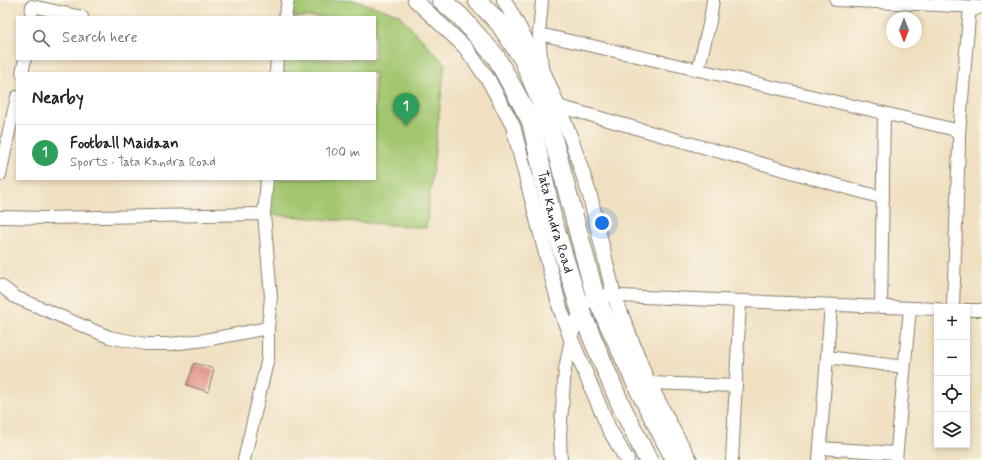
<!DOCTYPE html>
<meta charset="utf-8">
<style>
:root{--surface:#fff;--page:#f6f6f6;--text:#222;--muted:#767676;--line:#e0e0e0;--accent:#2563eb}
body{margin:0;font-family:Mynerve,sans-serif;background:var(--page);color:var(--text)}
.controls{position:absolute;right:12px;bottom:12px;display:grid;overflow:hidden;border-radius:0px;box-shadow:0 2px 6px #0003}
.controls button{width:36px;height:36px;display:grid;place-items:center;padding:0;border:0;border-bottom:1px solid var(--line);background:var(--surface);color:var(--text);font:20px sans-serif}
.compass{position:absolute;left:886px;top:12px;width:36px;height:36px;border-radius:50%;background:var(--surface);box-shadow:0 2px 6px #0003;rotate:180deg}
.you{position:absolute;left:602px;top:223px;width:14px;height:14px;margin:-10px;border:3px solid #fff;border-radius:50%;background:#1a73e8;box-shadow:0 0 0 6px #1a73e833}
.badge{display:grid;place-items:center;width:26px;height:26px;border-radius:50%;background:var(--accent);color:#fff;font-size:13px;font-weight:700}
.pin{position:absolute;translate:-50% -33px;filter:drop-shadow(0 1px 2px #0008)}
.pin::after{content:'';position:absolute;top:21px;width:14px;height:12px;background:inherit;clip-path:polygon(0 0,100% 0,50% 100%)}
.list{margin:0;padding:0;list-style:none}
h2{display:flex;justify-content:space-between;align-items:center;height:52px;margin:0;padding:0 16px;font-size:17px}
h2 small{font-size:13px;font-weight:400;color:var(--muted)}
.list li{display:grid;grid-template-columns:26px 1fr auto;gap:12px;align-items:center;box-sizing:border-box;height:56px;padding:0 16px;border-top:1px solid var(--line)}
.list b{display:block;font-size:15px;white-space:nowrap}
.list p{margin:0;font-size:13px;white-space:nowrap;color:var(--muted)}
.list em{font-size:13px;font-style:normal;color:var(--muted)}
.icon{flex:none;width:22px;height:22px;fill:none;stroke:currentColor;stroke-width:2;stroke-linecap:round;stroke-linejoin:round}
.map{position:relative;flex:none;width:982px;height:460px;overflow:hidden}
.search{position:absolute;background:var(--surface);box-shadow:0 2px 6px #0003;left:16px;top:16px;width:360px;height:44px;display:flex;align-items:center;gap:10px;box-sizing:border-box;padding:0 14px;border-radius:0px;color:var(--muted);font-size:15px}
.panel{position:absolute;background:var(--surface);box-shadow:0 2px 6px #0003;left:16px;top:72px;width:360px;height:108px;border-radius:0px}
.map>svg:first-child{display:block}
.green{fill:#a3c770;stroke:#607246}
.building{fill:#e1978d}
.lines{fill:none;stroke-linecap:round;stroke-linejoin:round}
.minor-casing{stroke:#867e6e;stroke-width:14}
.tertiary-casing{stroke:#867e6e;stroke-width:16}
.primary-casing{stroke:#867e6e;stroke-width:20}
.minor{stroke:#fff;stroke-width:12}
.tertiary{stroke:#fff;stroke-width:14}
.primary{stroke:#fff;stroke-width:18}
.labels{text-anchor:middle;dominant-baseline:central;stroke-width:4;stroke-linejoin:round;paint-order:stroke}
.street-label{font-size:14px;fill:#1c1c1c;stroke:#fbf7ec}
</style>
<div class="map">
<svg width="982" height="460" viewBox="0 0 982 460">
<rect width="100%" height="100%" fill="#fbf7ec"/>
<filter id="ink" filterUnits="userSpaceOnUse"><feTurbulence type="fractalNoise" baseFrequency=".025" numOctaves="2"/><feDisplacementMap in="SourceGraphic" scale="8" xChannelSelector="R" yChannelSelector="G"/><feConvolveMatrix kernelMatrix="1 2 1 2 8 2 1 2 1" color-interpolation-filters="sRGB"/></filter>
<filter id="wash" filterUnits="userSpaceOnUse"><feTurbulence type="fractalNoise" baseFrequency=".012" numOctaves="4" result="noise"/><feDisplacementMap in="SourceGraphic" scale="16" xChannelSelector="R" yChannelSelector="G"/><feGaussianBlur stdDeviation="0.9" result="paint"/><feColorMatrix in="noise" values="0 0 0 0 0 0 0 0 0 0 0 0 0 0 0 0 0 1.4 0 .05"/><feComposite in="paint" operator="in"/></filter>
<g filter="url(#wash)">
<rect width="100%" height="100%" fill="#f0e0c1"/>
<path class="green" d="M288 0H353L398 14 445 64 426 228 264 214 267 179H375V73H276L277 59H375V17H285Z"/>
<g id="blocks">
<path class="building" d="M194 363 214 369 208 392 187 385Z"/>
</g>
</g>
<g filter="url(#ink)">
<use href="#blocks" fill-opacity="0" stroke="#867e6e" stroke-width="1"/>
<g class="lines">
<defs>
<g id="minor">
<path d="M542 0 539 34 542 68"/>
<path d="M836 0 978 7"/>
<path d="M31 17 32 6 82 17"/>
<path d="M285 17 288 0"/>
<path d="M539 34 721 75 952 129 959 134V145L953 307"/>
<path d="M698 70 710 21 713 0"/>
<path d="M22 73 25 59"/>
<path d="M276 73 277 59"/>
<path d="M558 106 883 198"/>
<path d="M959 134 969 17 970 11 981 7"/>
<path d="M0 175 8 136 17 97"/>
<path d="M0 217 46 218 264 214"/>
<path d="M0 285 15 297 109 337 145 344H170L205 340 268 328"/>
<path d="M881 307 884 113"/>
<path d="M967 310H982"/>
<path d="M827 357 904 367"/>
<path d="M649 383 736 386"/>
<path d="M820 448 896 453"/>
<path d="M244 460 268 358V328L271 297 264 214 267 179"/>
<path d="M561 460 560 435 565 369 571 339 580 309 595 295 937 309"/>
<path d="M732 460 740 301"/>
<path d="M819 460 831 305"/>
<path d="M896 460 910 308"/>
</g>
<g id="tertiary">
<path d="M415 0 465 47 489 81 513 126 560 308 571 339 609 429 627 460"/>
<path d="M504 0 543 71 558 106 572 141 590 196 614 296 645 375 674 432 690 460"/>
</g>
<g id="primary">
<path id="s1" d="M441 0 460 16 496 57 531 121 553 221 580 309 619 401 648 460"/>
<path d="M477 0 499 23 523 59 548 119 595 295 640 392 675 460"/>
</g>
</defs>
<use href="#minor" class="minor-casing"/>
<use href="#tertiary" class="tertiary-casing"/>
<use href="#primary" class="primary-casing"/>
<use href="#minor" class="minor"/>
<use href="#tertiary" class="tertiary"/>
<use href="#primary" class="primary"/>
</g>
</g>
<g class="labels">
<g class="street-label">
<text stroke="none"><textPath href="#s1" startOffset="256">Tata Kandra Road</textPath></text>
</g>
</g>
</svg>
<div class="controls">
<button>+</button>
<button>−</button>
<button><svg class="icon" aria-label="locate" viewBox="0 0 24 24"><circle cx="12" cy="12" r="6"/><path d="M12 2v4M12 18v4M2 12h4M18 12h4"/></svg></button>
<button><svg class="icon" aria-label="layers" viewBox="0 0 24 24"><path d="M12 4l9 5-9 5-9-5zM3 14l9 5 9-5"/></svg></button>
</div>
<svg class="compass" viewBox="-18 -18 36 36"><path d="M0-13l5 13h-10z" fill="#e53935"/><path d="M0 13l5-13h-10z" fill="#767676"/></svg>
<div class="you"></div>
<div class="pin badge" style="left:406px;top:126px;background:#2e9e5b">1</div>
<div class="search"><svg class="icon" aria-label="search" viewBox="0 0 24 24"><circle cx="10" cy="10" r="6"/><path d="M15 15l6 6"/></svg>Search here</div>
<section class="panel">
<h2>Nearby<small></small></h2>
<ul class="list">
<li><span class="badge" style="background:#2e9e5b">1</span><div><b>Football Maidaan</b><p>Sports · Tata Kandra Road</p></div><em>100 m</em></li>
</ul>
</section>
</div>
